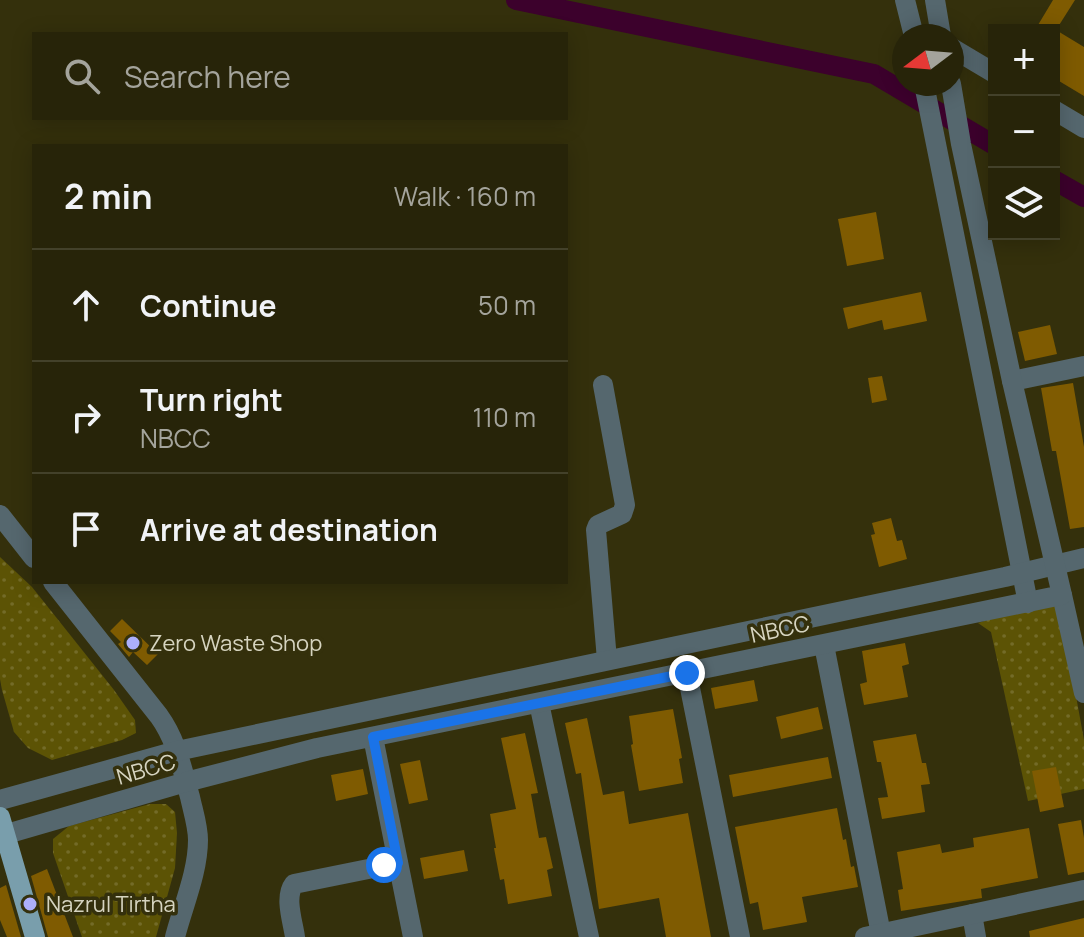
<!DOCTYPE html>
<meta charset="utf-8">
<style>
:root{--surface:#272409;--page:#2f2c12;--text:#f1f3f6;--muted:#a4a49c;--line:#43412a}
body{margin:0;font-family:Manrope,sans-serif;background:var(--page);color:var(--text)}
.controls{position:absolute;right:24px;top:24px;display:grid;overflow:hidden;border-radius:0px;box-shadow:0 4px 20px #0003}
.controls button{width:72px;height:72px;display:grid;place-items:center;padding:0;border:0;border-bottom:2px solid var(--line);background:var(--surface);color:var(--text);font:40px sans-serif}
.compass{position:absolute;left:892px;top:24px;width:72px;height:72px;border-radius:50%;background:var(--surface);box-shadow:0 4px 20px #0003;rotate:254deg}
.stop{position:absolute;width:24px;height:24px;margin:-18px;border:6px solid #1a73e8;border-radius:50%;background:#fff}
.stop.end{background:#1a73e8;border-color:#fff;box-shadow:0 2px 8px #0008}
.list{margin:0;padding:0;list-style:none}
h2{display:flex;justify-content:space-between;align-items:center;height:104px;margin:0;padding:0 32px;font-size:34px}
h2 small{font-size:26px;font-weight:400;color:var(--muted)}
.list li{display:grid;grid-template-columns:52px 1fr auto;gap:24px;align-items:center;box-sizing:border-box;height:112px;padding:0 32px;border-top:2px solid var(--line)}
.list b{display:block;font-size:30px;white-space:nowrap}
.list p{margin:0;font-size:26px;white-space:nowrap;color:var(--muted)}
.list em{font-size:26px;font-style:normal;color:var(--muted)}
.icon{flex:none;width:44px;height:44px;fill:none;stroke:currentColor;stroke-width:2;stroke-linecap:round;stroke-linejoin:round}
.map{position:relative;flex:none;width:1084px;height:937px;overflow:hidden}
.search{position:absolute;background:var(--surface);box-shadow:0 4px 20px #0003;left:32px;top:32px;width:536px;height:88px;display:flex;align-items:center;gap:20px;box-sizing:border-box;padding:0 28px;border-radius:0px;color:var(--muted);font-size:30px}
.panel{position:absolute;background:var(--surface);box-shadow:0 4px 20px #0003;left:32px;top:144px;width:536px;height:440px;border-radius:0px}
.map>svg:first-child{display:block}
.park{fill:url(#park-dots)}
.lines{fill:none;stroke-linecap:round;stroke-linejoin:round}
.canal{stroke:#3c012c;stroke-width:20}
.building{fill:#7f5b01}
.minor{stroke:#55676e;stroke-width:20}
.major{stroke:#799eac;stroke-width:20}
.route{stroke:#1a73e8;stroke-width:10}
.poi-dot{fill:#acaffb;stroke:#34300c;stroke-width:3}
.labels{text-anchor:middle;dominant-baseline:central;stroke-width:7;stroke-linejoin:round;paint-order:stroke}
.street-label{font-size:22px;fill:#d6d4c0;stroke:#34300c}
.poi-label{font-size:22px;fill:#d6d4c0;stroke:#34300c;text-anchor:start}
</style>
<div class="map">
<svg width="1084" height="937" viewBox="0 0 1084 937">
<defs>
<pattern id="park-dots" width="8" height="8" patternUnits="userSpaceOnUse" patternTransform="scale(2)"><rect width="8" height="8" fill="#5c5305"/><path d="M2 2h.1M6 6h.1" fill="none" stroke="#736b28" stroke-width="1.8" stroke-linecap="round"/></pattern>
</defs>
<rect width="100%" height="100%" fill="#34300c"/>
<g class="park">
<path d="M0 557 32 587 114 690 135 720 136 733 122 740 52 760 28 748 14 732 2 690 0 679Z"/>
<path d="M1058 597 1084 740V789L1028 801 991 632 978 623Z"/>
<path d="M150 804H166L175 812 177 833 175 868 156 937H82L53 853V839L69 826Z"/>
</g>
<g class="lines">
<g class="canal">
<path d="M516 0 874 74 994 145"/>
<path d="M1054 180 1084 197"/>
</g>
</g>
<g class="building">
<path d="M1053 0H1075L1056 30 1084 47V96L1054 78V30H1035Z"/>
<path d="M876 212 884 259 847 266 838 219Z"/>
<path d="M921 292 927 321 884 330 882 320 848 329 843 308Z"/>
<path d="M1050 325 1057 354 1025 361 1018 332Z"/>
<path d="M882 376 887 400 872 403 868 378Z"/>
<path d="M1073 383 1084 447V527L1070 529 1056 451H1052L1041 388Z"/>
<path d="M891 518 897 541 902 540 907 559 879 567 871 535 875 534 872 523Z"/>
<path d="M122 619 158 654 147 665 133 652 129 657 118 644 121 642 110 631Z"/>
<path d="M905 643 909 664 902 666 908 697 864 705 860 684 867 682 862 651Z"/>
<path d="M754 680 758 701 715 709 711 688Z"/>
<path d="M818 707 823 729 781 739 776 717Z"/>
<path d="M673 709 682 758 679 759 683 783 639 791 631 745 633 744 629 716Z"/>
<path d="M587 718 603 795 624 791 629 824 688 813 711 937H666L659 898 599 909 581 773 576 774 565 723Z"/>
<path d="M525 733 538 793 531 794 539 838 546 837 553 868 547 870 552 896 508 904 504 879 500 880 494 848H496L490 814 516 809 501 738Z"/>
<path d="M916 734 922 763H926L930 784 921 785 925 812 882 819 878 798 888 797 881 762H877L873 741Z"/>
<path d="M828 757 832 778 733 797 729 775Z"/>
<path d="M420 760 428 800 409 804 400 764Z"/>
<path d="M1056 767 1064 807 1040 812 1032 771Z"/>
<path d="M363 769 368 794 336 801 331 775Z"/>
<path d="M837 808 843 840 846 839 851 867 854 866 858 887 802 897 807 922 763 930 758 902 750 904 735 827Z"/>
<path d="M1081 820 1084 838V872L1068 875 1058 824Z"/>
<path d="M1029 828 1038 878 981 889 982 898 901 911 898 890 903 889 897 852 940 844 942 853 974 847 973 838Z"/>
<path d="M464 850 468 871 424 879 420 858Z"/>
<path d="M47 869 73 937H48L31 876Z"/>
<path d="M6 885 21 937H7L0 920V888Z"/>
<path d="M1084 918V937H1030L1029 931Z"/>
</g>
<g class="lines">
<g class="minor">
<path d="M905 0 914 36"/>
<path d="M935 0 941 36"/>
<path d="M952 48 994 73"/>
<path d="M924 84 1028 603"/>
<path d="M1054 110 1084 128"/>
<path d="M1012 381 1084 366"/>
<path d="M603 385 625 505 622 514 598 525 596 530 607 660"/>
<path d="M0 515 34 558"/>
<path d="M53 582 159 716C177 741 182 769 190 797 193 811 198 826 198 840 198 872 183 906 175 937"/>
<path d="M1062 595 1084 693"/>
<path d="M824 645 881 934"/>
<path d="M687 673 740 937"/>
<path d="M539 703 589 937"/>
<path d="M373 737 413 937"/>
<path d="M0 800 177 751 1005 577 1084 558"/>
<path d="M0 836 186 782 317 748 1062 595 1012 381 961 144 951 84"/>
<path d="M972 914 976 937"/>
<path d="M295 937C293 922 284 897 294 884L398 863"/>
<path d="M865 937 1084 890"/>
</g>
<path class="major" d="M0 817 35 937"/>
</g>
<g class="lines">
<path class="route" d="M384 865 398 863 373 737 687 673"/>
</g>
<g class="poi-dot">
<circle cx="133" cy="643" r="8"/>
<circle cx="30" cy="904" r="8"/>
</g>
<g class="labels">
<g class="street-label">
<text transform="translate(780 629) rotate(-12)">NBCC</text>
<text transform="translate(146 769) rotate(-16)">NBCC</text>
</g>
<g class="poi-label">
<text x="149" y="643">Zero Waste Shop</text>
<text x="46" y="904">Nazrul Tirtha</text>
</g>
</g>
</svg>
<div class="controls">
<button>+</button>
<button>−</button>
<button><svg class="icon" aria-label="layers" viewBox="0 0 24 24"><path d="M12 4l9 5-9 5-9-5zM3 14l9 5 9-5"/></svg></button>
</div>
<svg class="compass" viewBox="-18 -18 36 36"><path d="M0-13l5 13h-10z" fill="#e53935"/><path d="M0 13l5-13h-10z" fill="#a4a49c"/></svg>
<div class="stop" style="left:384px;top:865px"></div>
<div class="stop end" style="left:687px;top:673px"></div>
<div class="search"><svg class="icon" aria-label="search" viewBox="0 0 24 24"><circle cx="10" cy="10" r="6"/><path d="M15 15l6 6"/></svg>Search here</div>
<section class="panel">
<h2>2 min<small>Walk · 160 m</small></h2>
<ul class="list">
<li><svg class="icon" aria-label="ahead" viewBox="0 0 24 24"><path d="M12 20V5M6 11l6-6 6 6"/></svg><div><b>Continue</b></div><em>50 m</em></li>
<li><svg class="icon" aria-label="right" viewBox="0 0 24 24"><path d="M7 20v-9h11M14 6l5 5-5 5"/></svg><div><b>Turn right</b><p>NBCC</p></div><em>110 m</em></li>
<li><svg class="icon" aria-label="arrive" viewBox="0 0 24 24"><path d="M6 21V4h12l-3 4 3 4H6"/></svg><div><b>Arrive at destination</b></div></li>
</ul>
</section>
</div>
